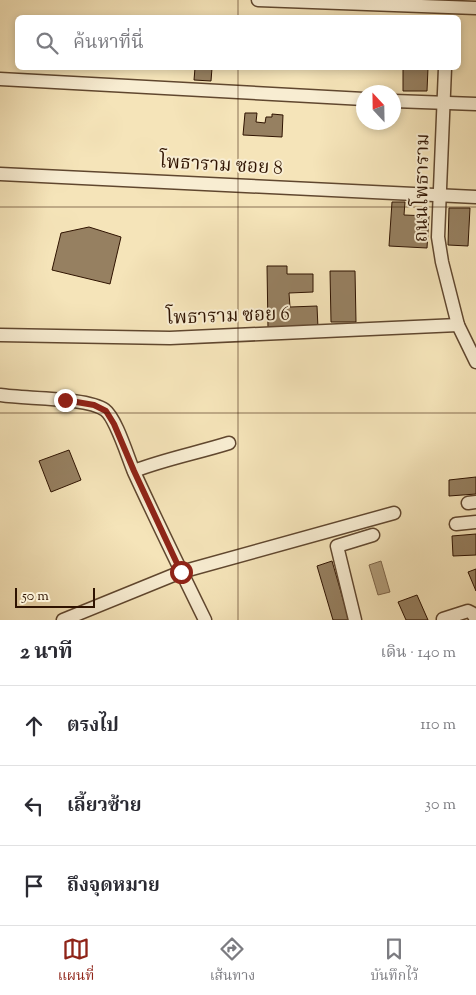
<!DOCTYPE html>
<html lang="th">
<meta charset="utf-8">
<style>
:root{--surface:#fff;--page:#f2f2f3;--text:#2b2b33;--muted:#7c7c81;--line:#e1e1e2;--accent:#8f2418}
body{margin:0;font-family:"Sorts Mill Goudy","Noto Serif Thai",serif;background:var(--page);color:var(--text)}
.compass{position:absolute;left:356px;top:85px;width:45px;height:45px;border-radius:50%;background:var(--surface);box-shadow:0 2px 8px #0003;rotate:338deg}
.scale{position:absolute;left:15px;bottom:12px;width:80px;box-sizing:border-box;padding-left:5px;border:2px solid #2f1301;border-top:0;font-size:14px;line-height:18px;white-space:nowrap;color:#2f1301;-webkit-text-stroke:4px #f8edd2;paint-order:stroke}
.stop{position:absolute;width:15px;height:15px;margin:-11px;border:4px solid #8f2418;border-radius:50%;background:#fff}
.stop.end{background:#8f2418;border-color:#fff;box-shadow:0 1px 5px #0008}
.list{margin:0;padding:0;list-style:none}
h2{display:flex;justify-content:space-between;align-items:center;height:65px;margin:0;padding:0 20px;font-size:21px}
h2 small{font-size:16px;font-weight:400;color:var(--muted)}
.list li{display:grid;grid-template-columns:32px 1fr auto;gap:15px;align-items:center;box-sizing:border-box;height:80px;padding:0 20px;border-top:1px solid var(--line)}
.list b{display:block;font-size:19px;white-space:nowrap}
.list em{font-size:16px;font-style:normal;color:var(--muted)}
.icon{flex:none;width:28px;height:28px;fill:none;stroke:currentColor;stroke-width:2;stroke-linecap:round;stroke-linejoin:round}
.map{position:relative;flex:none;width:476px;height:620px;overflow:hidden}
.search{position:absolute;background:var(--surface);box-shadow:0 2px 8px #0003;left:15px;right:15px;top:15px;height:55px;display:flex;align-items:center;gap:12px;box-sizing:border-box;padding:0 18px;border-radius:8px;color:var(--muted);font-size:19px}
.sheet{height:305px;background:var(--surface)}
nav{display:flex;justify-content:space-around;align-items:center;box-sizing:border-box;height:70px;border-top:1px solid var(--line);background:var(--surface);font-size:14px;color:var(--muted)}
nav a{display:grid;justify-items:center;gap:2px}
nav .on{color:var(--accent)}
.map>svg:first-child{display:block}
.water{fill:#b29d7a;stroke:#7e664a}
.building{fill:#968061;stroke:#2f1301}
.lines{fill:none;stroke-linecap:round;stroke-linejoin:round}
.minor-casing{stroke:#60472f;stroke-width:15}
.minor{stroke:#f8edd2;stroke-width:12}
.route{stroke:#8f2418;stroke-width:6}
.grid{fill:none;stroke:#2f1301;stroke-width:1;stroke-opacity:0.55}
.labels{text-anchor:middle;dominant-baseline:central;stroke-width:4;stroke-linejoin:round;paint-order:stroke}
.street-label{font-size:19px;fill:#2f1301;stroke:#f8edd2}
</style>
<div class="map">
<svg width="476" height="620" viewBox="0 0 476 620">
<rect width="100%" height="100%" fill="#f5e4b9"/>
<filter id="stains"><feTurbulence type="fractalNoise" baseFrequency=".004" numOctaves="4"/><feColorMatrix values="0 0 0 0 .2 0 0 0 0 .09 0 0 0 0 .02 0 0 0 .5 -.17"/></filter>
<radialGradient id="worn" r=".72"><stop offset=".6" stop-color="#630" stop-opacity="0"/><stop offset="1" stop-color="#630" stop-opacity=".3"/></radialGradient>
<path class="water" d="M381 561 390 592 378 595 369 565Z"/>
<g class="building">
<path d="M195 68H212L211 81 194 80Z"/>
<path d="M403 68H428L427 91H403Z"/>
<path d="M245 113H257L256 122 265 123 266 117H272V114L283 115 282 137 243 135Z"/>
<path d="M392 202H405L404 215 429 216 427 248 389 246Z"/>
<path d="M449 208H470L468 246 448 245Z"/>
<path d="M89 227 121 237 110 284 52 270 61 233Z"/>
<path d="M267 266H287V274H313V292L289 293 290 307 317 306 318 328 268 329Z"/>
<path d="M330 271H355L356 322H331Z"/>
<path d="M69 450 81 480 51 492 39 461Z"/>
<path d="M476 477V494L449 496V480Z"/>
<path d="M476 534V555L453 556 452 536Z"/>
<path d="M332 561 349 620H333L317 566Z"/>
<path d="M476 569V591L468 572Z"/>
<path d="M417 595 428 620H406L398 602Z"/>
</g>
<g class="lines">
<defs>
<g id="minor">
<path d="M258 0 476 8"/>
<path d="M445 68 438 237 442 262 458 325 476 362"/>
<path d="M0 79 364 99"/>
<path d="M394 101 476 104"/>
<path d="M0 174 476 197"/>
<path d="M0 335 170 338 458 325"/>
<path d="M0 395C25 399 87 397 105 410 116 418 128 458 134 472 157 522 181 571 205 620"/>
<path d="M134 471C165 459 197 453 229 443"/>
<path d="M468 503 476 502"/>
<path d="M456 524 476 522"/>
<path d="M443 619 468 611 472 613 476 619"/>
<path d="M63 620 181 572 394 513"/>
<path d="M355 620 337 546 373 535"/>
</g>
</defs>
<use href="#minor" class="minor-casing"/>
<use href="#minor" class="minor"/>
</g>
<g class="lines">
<path class="route" d="M65 400 94 405 106 411 114 424 134 471 181 572"/>
</g>
<path class="grid" d="M238 0V18M238 68V620M0 207H476M0 413H476"/>
<g class="labels">
<g class="street-label">
<text transform="translate(221 166) rotate(3)">โพธาราม ซอย 8</text>
<text transform="translate(423 188) rotate(-89)">ถนนโพธาราม</text>
<text transform="translate(228 317) rotate(-2)">โพธาราม ซอย 6</text>
</g>
</g>
<rect width="100%" height="100%" filter="url(#stains)"/>
<rect width="100%" height="100%" fill="url(#worn)"/>
</svg>
<svg class="compass" viewBox="-18 -18 36 36"><path d="M0-13l5 13h-10z" fill="#e53935"/><path d="M0 13l5-13h-10z" fill="#7c7c81"/></svg>
<div class="scale">50 m</div>
<div class="stop" style="left:181px;top:572px"></div>
<div class="stop end" style="left:65px;top:400px"></div>
<div class="search"><svg class="icon" aria-label="search" viewBox="0 0 24 24"><circle cx="10" cy="10" r="6"/><path d="M15 15l6 6"/></svg>ค้นหาที่นี่</div>
</div>
<section class="sheet">
<h2>2 นาที<small>เดิน · 140 m</small></h2>
<ul class="list">
<li><svg class="icon" aria-label="ahead" viewBox="0 0 24 24"><path d="M12 20V5M6 11l6-6 6 6"/></svg><div><b>ตรงไป</b></div><em>110 m</em></li>
<li><svg class="icon" aria-label="left" viewBox="0 0 24 24"><path d="M17 20v-9H6M10 6l-5 5 5 5"/></svg><div><b>เลี้ยวซ้าย</b></div><em>30 m</em></li>
<li><svg class="icon" aria-label="arrive" viewBox="0 0 24 24"><path d="M6 21V4h12l-3 4 3 4H6"/></svg><div><b>ถึงจุดหมาย</b></div></li>
</ul>
</section>
<nav>
<a class="on"><svg class="icon" aria-label="map" viewBox="0 0 24 24"><path d="M3 6l6-2 6 2 6-2v14l-6 2-6-2-6 2zM9 4v14M15 6v14"/></svg>แผนที่</a>
<a><svg class="icon" aria-label="directions" viewBox="0 0 24 24"><path d="M12 3l9 9-9 9-9-9zM9 14v-3h6M13 9l2 2-2 2"/></svg>เส้นทาง</a>
<a><svg class="icon" aria-label="saved" viewBox="0 0 24 24"><path d="M7 4h10v16l-5-4-5 4z"/></svg>บันทึกไว้</a>
</nav>
